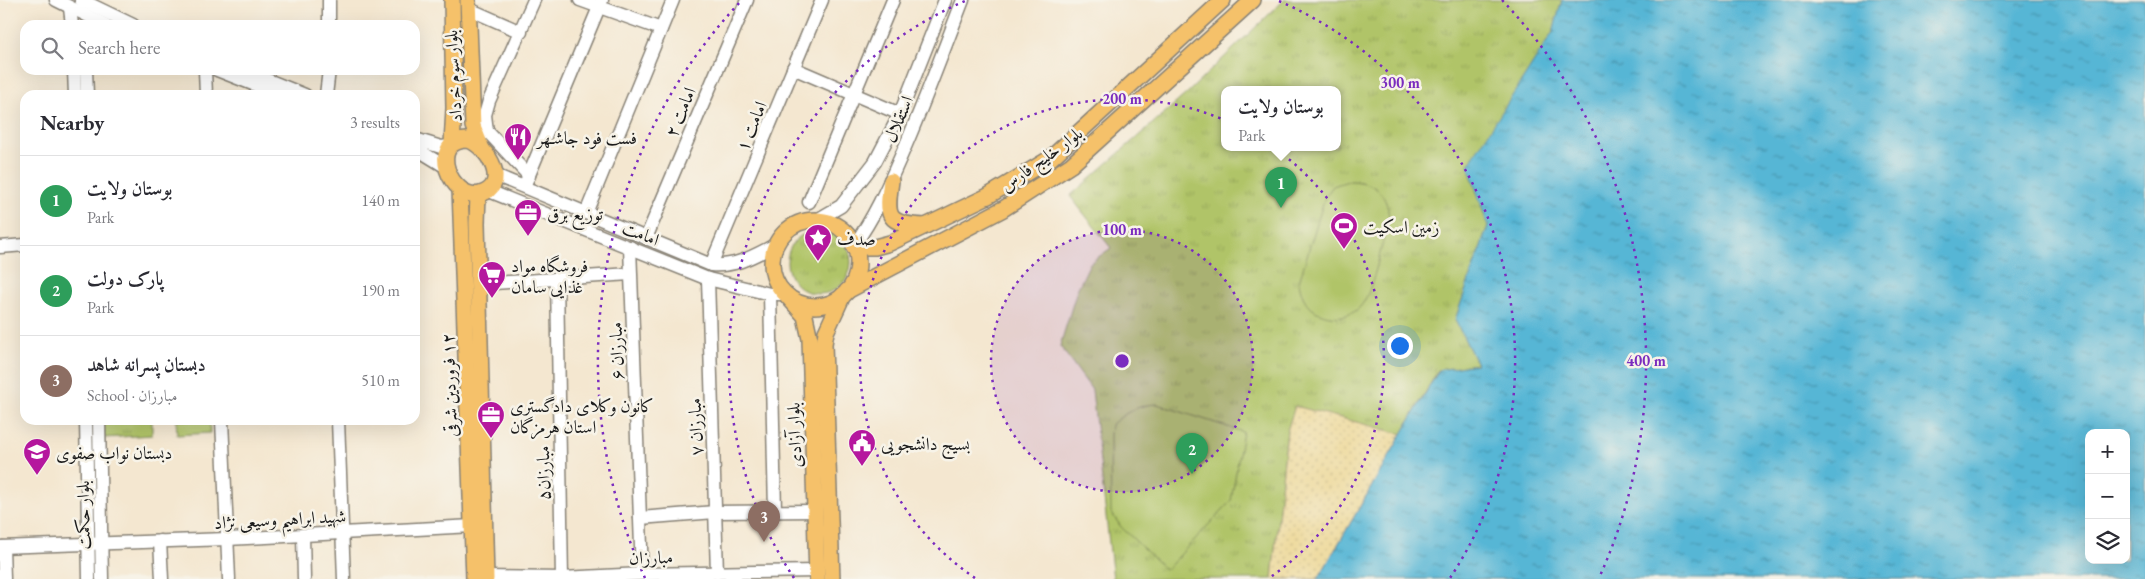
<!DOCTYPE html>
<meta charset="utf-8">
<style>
:root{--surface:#fff;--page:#f2f2f3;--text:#2b2b33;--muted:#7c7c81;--line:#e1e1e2;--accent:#0b8043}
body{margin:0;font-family:"EB Garamond",Amiri,serif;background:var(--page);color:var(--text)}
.controls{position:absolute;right:15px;bottom:15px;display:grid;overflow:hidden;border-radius:10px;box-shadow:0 5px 20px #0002}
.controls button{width:45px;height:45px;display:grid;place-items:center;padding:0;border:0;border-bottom:1px solid var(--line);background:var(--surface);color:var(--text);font:25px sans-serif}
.you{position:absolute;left:1399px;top:345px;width:18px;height:18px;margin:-12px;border:4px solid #fff;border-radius:50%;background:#1a73e8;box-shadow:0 0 0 8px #1a73e833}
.badge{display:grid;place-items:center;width:32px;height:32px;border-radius:50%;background:var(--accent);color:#fff;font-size:16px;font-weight:700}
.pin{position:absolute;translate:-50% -41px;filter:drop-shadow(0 1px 2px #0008)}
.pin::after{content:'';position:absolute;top:26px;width:18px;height:15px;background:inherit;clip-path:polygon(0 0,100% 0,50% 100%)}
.popup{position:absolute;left:1221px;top:86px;width:120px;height:65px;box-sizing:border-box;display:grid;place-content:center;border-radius:10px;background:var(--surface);filter:drop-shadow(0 1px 4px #0005);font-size:16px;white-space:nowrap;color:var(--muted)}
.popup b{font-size:19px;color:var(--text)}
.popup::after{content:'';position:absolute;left:50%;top:100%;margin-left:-10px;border:10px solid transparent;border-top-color:var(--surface)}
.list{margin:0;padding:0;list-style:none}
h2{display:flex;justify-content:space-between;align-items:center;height:65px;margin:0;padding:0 20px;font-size:21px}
h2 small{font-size:16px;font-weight:400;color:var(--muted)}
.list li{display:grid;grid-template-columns:32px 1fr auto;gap:15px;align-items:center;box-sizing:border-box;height:90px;padding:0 20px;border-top:1px solid var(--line)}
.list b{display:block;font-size:19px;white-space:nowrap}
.list p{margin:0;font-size:16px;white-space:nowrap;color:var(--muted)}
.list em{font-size:16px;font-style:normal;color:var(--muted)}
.icon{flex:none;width:28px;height:28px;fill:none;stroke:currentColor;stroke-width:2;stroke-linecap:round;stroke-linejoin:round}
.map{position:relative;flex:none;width:2145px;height:579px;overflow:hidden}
.search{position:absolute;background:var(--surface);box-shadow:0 5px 20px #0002;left:20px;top:20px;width:400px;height:55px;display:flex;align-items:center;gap:12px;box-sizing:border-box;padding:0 18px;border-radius:15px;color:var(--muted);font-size:19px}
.panel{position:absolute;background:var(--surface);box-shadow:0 5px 20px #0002;left:20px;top:90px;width:400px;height:335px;border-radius:15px}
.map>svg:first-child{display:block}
.grass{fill:url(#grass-tufts);stroke:#667042;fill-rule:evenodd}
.sand{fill:url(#sand-dots);stroke:#857b5d}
.pitch{fill:#b0c468;stroke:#667042}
.water{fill:url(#water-ripples);stroke:#396978;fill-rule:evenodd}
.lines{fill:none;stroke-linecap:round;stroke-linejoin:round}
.minor-casing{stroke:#888276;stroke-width:15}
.major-casing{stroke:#888276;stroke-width:18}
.minor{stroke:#fff;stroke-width:12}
.major{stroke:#f5c16b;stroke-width:15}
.ring{fill:none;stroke:#7b2cbf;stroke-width:2.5;stroke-dasharray:2.5 5}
.labels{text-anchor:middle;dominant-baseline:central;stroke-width:5;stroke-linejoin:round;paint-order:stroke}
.street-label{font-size:18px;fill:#1c1c1c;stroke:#f7f3e8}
.poi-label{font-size:18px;fill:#1c1c1c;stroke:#f7f3e8;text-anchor:start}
.centre{fill:#7b2cbf;stroke:#f7f3e8;stroke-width:2.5}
.ring-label{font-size:15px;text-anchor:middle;font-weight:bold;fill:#7b2cbf;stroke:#f7f3e8;stroke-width:5;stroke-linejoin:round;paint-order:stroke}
</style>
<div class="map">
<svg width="2145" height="579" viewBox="0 0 2145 579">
<defs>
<pattern id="grass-tufts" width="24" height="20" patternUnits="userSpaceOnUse" patternTransform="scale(1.25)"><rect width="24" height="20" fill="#b0c468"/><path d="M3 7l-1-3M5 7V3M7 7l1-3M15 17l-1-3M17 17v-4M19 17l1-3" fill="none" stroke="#97a85a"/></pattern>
<pattern id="sand-dots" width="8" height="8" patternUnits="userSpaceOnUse" patternTransform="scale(1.25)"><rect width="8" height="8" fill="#eeda9e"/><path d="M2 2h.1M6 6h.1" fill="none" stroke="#ccba88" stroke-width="1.8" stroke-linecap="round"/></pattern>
<pattern id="water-ripples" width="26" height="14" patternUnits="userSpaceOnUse" patternTransform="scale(1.25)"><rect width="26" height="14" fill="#56b6d5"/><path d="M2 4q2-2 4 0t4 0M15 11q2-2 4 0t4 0" fill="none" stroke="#4693ac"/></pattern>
</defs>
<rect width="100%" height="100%" fill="#f7f3e8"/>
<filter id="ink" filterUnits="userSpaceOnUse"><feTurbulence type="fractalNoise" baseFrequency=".02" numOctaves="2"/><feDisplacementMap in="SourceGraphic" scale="10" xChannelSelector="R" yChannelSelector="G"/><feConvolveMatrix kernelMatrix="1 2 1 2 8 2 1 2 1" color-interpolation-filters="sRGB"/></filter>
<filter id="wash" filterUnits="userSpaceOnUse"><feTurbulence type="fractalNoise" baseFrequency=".0096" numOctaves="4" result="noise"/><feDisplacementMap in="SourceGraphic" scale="20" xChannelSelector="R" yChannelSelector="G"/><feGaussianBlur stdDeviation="1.12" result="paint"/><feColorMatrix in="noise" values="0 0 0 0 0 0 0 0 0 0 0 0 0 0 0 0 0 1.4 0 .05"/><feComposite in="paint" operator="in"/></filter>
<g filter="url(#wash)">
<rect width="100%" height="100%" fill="#f4e7d0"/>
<g class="grass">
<path d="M1284 0H1562L1553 32 1469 165 1488 226 1455 320 1477 364 1438 370 1402 434 1295 407 1287 431 1272 579H1113L1092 390 1060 346 1077 290 1090 263 1111 248 1070 196 1185 95ZM1225 89H1337V147H1225Z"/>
<circle cx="819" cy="262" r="32"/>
<path d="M102 420H152V435L103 438Z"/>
</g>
<path class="sand" d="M1295 406 1402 434 1318 579H1272L1287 431Z"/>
<g class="pitch">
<path d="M1348 181C1373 181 1387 191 1389 218 1383 238 1374 287 1363 303 1354 317 1336 319 1322 314 1307 309 1301 296 1299 282L1325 197 1333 186Z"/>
<path d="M1157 404 1243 432 1231 501 1166 570 1121 527 1111 512 1110 435 1111 425C1126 412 1138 405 1157 404Z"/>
<path d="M176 420H210V433L177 435Z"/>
</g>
<path class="water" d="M1562 0H2145V579H1318L1439 370 1477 364 1455 320 1488 226 1468 165 1553 32ZM2089 433H2126V560H2089Z"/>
</g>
<g filter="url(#ink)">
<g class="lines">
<defs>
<g id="minor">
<path d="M56 0 106 25"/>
<path d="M81 0 133 25"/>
<path d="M580 0 661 29"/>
<path d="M70 8 72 25"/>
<path d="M469 9 521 32"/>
<path d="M329 25V0"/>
<path d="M793 68 900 114"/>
<path d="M74 70 75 95"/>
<path d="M86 70 87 95"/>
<path d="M205 70 206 95"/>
<path d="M217 70 281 95"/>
<path d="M243 70 305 95"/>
<path d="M326 95 329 70"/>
<path d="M415 139 441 147 450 146"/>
<path d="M415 148 446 167"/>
<path d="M495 175 711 265C737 267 755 255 777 244"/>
<path d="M529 176 487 131 485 115 489 101 534 0"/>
<path d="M526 182 602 0"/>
<path d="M489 191 708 279 770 294H785"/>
<path d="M809 202 893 0"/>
<path d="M586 213 673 0"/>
<path d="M817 220 841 206 875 162 900 114 945 0"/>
<path d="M646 238 747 0"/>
<path d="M854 245C876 215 890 181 905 147 926 98 944 49 963 0"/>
<path d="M0 247 25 245"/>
<path d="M630 247 642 574"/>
<path d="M711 265 822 0"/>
<path d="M557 278 562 579"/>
<path d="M708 279 717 573"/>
<path d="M480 284 630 274"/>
<path d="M770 294 775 511"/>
<path d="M86 420 89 579"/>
<path d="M99 420 102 579"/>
<path d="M222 420 229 579"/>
<path d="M338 420 344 579"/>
<path d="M640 518 715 512 815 511"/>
<path d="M303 535 304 579"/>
<path d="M160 541 162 579"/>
<path d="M0 547 227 539 473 526"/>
<path d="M3 547 4 579"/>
<path d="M486 577 562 578 642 574 817 571"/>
</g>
<g id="major">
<path d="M452 0 454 108 452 144"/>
<path d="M468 0 473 126 482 149"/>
<path d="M468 140C488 146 511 186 480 194 451 201 426 140 468 140Z"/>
<path d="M891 181C886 217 886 224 925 226"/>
<path d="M460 189 474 579"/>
<path d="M478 195 477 223 486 579"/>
<circle cx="815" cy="263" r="43"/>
<path d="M854 247H875L890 243 988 196 1051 158 1223 0"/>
<path d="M847 291 1003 209 1071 165 1253 0"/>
<path d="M789 298 805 316 810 339 817 579"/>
<path d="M832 579 824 344 826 332 843 295"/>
</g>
</defs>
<use href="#minor" class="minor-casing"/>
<use href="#major" class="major-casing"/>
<use href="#minor" class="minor"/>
<use href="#major" class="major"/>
</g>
</g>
<circle cx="1122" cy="361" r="131" fill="#7b2cbf" fill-opacity=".12"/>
<g class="ring">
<circle cx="1122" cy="361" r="131"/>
<path d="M975 578A262 262 0 1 1 1269 578"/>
<path d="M794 578A393 393 0 0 1 965 1M1279 1A393 393 0 0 1 1450 578"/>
<path d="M645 578A524 524 0 0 1 742 0M1502 0A524 524 0 0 1 1599 578"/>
</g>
<defs>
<symbol id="restaurant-pin" viewBox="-11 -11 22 30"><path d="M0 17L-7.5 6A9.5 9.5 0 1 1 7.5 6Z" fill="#b5179e" stroke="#f7f3e8"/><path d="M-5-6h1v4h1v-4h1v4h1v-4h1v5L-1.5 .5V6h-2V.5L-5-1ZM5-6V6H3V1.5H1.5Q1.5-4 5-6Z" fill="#fff"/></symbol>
<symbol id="office-pin" viewBox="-11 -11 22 30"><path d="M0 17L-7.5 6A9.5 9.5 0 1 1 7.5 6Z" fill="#b5179e" stroke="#f7f3e8"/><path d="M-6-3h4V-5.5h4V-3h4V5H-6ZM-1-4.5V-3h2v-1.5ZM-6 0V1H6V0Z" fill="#fff"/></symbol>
<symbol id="stadium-pin" viewBox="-11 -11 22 30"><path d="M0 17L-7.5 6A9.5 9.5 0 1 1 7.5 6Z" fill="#b5179e" stroke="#f7f3e8"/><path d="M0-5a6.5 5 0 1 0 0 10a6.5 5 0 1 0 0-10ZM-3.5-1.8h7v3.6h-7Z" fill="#fff"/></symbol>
<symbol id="sight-pin" viewBox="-11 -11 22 30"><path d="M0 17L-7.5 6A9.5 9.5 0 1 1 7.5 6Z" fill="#b5179e" stroke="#f7f3e8"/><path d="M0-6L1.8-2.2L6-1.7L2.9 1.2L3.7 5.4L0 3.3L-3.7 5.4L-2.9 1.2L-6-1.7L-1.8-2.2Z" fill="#fff"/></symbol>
<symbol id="supermarket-pin" viewBox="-11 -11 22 30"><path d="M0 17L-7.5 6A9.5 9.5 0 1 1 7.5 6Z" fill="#b5179e" stroke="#f7f3e8"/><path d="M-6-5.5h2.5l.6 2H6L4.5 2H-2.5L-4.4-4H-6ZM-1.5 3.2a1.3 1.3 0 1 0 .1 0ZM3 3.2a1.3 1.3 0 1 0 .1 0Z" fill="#fff"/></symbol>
<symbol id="civic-pin" viewBox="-11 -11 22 30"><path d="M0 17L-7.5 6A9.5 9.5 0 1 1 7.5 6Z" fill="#b5179e" stroke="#f7f3e8"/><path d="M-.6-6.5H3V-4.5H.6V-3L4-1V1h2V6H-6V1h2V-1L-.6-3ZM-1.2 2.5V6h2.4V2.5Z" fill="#fff"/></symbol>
<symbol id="school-pin" viewBox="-11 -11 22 30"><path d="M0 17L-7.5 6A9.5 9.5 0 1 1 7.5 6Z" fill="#b5179e" stroke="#f7f3e8"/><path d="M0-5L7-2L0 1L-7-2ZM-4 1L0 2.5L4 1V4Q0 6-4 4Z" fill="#fff"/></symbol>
</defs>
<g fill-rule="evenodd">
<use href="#restaurant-pin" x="502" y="121" width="32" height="43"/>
<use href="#office-pin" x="512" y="197" width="32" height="43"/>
<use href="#stadium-pin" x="1328" y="210" width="32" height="43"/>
<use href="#sight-pin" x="802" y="222" width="32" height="43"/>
<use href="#supermarket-pin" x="476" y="259" width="32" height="43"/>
<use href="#office-pin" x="475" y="399" width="32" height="43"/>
<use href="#civic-pin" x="846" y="427" width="32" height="43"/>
<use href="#school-pin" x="21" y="436" width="32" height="43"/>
</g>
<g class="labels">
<g class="street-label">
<text transform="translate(453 76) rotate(-93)">بلوار سوم خرداد</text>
<text transform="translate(680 112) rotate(-67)">امامت ۲</text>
<text transform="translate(898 119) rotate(-67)">استقلال</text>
<text transform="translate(751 126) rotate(-67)">امامت ۱</text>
<text transform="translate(1041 159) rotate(-36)">بلوار خلیج فارس</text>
<text transform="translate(641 233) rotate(22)">امامت</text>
<text transform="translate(616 351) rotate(-92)">مبارزان ۶</text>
<text transform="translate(449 385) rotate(-92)">١٢ فروردین شرقی</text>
<text transform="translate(695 427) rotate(-92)">مبارزان ۷</text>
<text transform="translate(794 435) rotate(-92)">بلوار آزادی</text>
<text transform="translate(543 473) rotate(-91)">مبارزان۵</text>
<text transform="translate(83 515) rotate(-91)">بلوار حکمت</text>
<text transform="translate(280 519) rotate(-3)">شهید ابراهیم وسیعی نژاد</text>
<text transform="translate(651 557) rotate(-1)">مبارزان</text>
</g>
<g class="poi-label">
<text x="537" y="137">فست فود جاشـهر</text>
<text x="547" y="213">توزیع برق</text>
<text x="1363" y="226">زمین اسکیت</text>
<text x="837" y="238">صدف</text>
<text x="511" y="265">فروشگاه مواد<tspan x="511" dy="21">غذایی سامان</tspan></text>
<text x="510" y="405">کانون وکلای دادگستری<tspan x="510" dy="21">استان هرمزگان</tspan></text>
<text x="881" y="443">بسیج دانشجویی</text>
<text x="56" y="452">دبستان نواب صفوی</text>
</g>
</g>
<circle cx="1122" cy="361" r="8" class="centre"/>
<g class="ring-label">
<text x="1400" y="88">300 m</text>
<text x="1122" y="104">200 m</text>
<text x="1122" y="235">100 m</text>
<text x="1646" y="366">400 m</text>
</g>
</svg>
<div class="controls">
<button>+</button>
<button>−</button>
<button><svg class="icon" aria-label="layers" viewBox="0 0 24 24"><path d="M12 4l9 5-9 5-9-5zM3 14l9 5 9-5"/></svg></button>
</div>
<div class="you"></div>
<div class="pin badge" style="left:1281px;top:208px;background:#2e9e5b">1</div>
<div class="popup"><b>بوستان ولایت</b>Park</div>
<div class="pin badge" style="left:1192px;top:474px;background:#2e9e5b">2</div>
<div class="pin badge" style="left:764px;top:542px;background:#8d6e63">3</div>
<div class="search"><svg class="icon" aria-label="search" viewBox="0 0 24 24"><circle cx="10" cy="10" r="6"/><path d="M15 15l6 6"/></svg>Search here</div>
<section class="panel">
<h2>Nearby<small>3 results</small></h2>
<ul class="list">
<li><span class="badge" style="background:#2e9e5b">1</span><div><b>بوستان ولایت</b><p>Park</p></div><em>140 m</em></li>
<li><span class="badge" style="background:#2e9e5b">2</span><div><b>پارک دولت</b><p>Park</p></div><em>190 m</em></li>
<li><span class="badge" style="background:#8d6e63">3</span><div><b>دبستان پسرانه شاهد</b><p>School · مبارزان</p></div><em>510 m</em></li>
</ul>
</section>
</div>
